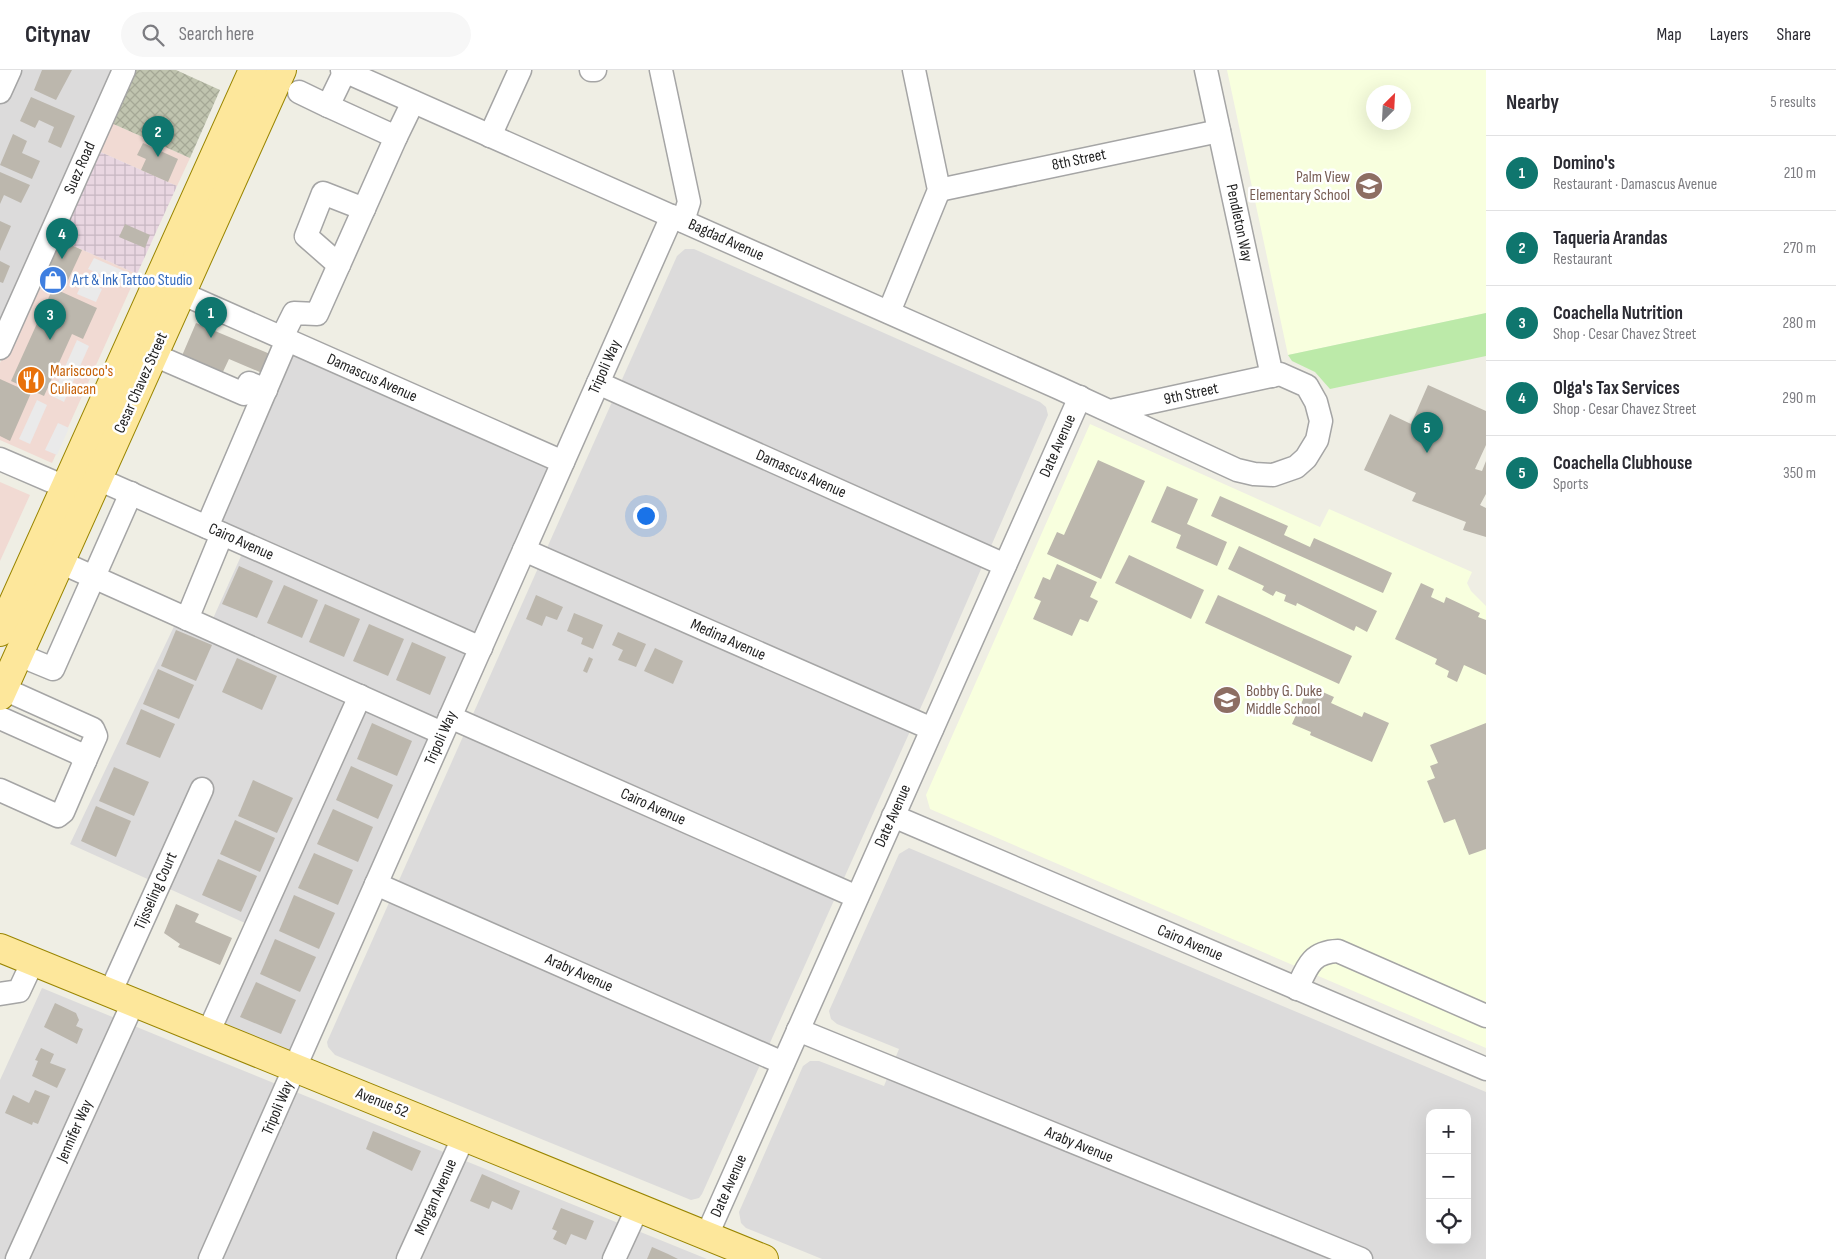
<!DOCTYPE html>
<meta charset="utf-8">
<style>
:root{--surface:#fff;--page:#f7f7f7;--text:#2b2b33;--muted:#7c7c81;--line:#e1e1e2;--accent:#0f766e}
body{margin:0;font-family:"Sofia Sans Condensed",sans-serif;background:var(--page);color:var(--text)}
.controls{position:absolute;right:15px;bottom:15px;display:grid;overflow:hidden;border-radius:10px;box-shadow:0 5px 20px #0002}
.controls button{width:45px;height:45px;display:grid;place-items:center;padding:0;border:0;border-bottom:1px solid var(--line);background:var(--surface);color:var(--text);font:25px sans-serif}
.compass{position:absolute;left:1366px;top:15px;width:45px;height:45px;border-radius:50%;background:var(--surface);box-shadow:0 5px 20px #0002;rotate:24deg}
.you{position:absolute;left:645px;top:445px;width:18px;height:18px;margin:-12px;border:4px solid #fff;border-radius:50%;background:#1a73e8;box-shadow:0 0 0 8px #1a73e833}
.badge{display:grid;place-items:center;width:32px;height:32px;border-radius:50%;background:var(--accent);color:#fff;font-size:16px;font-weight:700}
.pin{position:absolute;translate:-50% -41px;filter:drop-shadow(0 1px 2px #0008)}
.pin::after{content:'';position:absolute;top:26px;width:18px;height:15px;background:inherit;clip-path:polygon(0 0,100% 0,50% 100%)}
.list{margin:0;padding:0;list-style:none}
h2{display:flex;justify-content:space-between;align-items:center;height:65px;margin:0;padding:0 20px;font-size:21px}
h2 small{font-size:16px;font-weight:400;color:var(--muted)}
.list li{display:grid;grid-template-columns:32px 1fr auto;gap:15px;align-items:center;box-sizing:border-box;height:75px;padding:0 20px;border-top:1px solid var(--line)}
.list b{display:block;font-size:19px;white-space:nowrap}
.list p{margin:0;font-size:16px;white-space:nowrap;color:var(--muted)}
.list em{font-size:16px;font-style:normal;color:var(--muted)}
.icon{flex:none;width:28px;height:28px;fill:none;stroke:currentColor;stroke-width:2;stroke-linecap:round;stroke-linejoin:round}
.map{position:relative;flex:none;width:1486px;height:1189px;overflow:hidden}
header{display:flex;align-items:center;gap:30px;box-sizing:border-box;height:70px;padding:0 25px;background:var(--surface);border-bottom:1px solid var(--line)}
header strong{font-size:24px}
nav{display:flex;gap:28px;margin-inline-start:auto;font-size:18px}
.search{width:350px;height:45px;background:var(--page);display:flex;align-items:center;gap:12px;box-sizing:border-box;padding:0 18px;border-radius:28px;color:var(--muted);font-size:19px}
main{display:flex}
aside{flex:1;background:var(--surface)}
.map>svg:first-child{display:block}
.residential{fill:#dcdbdb;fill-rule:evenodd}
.commercial{fill:#f1dad3}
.industrial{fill:url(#industrial-grid)}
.education{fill:#f8ffde;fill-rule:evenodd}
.construction{fill:url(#construction-cross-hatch)}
.grass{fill:#bceaa9}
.parking{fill:#eaeaea}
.building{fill:#bcb7ad}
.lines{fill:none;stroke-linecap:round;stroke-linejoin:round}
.minor-casing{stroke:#a5a5a5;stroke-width:25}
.major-casing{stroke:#998500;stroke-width:30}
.minor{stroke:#fff;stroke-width:22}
.major{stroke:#fde79b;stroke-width:28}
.labels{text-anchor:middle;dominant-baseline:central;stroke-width:5;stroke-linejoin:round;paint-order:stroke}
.street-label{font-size:16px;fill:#1e1e1e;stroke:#fff}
.education-label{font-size:16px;fill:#785e54;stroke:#fff;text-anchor:end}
.shop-label{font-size:16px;fill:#366cbe;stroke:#fff;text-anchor:start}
.food-label{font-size:16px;fill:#c56008;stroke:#fff;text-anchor:start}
</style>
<header>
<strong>Citynav</strong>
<div class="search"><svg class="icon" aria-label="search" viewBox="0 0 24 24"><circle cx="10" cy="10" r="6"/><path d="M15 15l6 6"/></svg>Search here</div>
<nav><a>Map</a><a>Layers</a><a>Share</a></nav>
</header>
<main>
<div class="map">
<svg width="1486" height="1189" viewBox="0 0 1486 1189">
<defs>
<pattern id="industrial-grid" width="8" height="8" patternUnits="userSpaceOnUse" patternTransform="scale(1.25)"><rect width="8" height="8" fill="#e9d6e1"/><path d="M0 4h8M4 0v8" fill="none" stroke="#c7b7c1"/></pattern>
<pattern id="construction-cross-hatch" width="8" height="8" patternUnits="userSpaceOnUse" patternTransform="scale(1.25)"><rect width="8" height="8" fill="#c0c4af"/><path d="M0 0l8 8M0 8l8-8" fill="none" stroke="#a5a896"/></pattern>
</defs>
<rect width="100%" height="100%" fill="#efeee4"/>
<g class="residential">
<path d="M0 0H116L0 258Z"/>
<path d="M685 179H694L1040 332 1046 337 1048 345 925 628 702 1124 699 1128 691 1130 335 985 328 977 327 972 677 186Z"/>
<path d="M289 274 558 394 479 572 212 455Z"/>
<path d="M245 477 476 580 292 994 202 957 245 853 70 774 178 548 207 562Z"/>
<path d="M909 778 1486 1022V1189H822L746 1158 741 1153 739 1142 803 996 810 991H819L884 1016 899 979 837 954 831 949 829 941 899 784ZM1430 1043H1467V1170H1430Z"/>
<path d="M42 918 200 983 707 1189H0V1010Z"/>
</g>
<g class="commercial">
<path d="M109 52 190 88 177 116 96 80Z"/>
<path d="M56 168 137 204 52 393 0 370V293Z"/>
<path d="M0 412 30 425 0 491Z"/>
</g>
<path class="industrial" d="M96 80 177 116 137 204 56 168Z"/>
<g class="education">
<path d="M1227 0H1486V243L1288 285ZM1374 22H1404V52H1374Z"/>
<path d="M1090 354 1320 457 1329 439 1472 502 1467 513 1471 521 1486 536V978L930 739 926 725Z"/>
</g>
<path class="construction" d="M132 0H176L220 20 190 88 109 52Z"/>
<path class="grass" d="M1486 243V286L1330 319 1315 302 1292 291 1288 285Z"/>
<g class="parking">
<path d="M94 188 131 204 126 216 88 199Z"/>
<path d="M83 211 102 219 96 232 77 224Z"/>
<path d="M77 270 89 276 64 332 52 326Z"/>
<path d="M37 330 47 335 30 374 19 369Z"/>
<path d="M58 353 69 358 57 385 45 380Z"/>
</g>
<g class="building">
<path d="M42 0H72L56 30 34 20Z"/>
<path d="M31 27 75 46 61 78 48 72 54 57 39 50 35 58 20 51Z"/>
<path d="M13 64 27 71 22 83 40 91 32 109 0 95Z"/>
<path d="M143 73 178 89 168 112 141 100 146 89 137 85Z"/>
<path d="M0 102 30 115 21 133 4 125 0 134Z"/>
<path d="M0 151 11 156 0 181Z"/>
<path d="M125 154 150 165 145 178 119 167Z"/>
<path d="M56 168 82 180 63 221 38 209Z"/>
<path d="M0 191 10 196 3 213 0 212Z"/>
<path d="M53 218 97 238 83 269 72 264 44 326 11 311Z"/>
<path d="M196 253 270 284 262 303 229 289 221 306 181 288Z"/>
<path d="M0 309 31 323 10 371 0 366Z"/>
<path d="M1428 315 1486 341V375L1475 399 1482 401 1486 391V424L1480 435 1486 438V467L1463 460 1466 452 1412 431 1416 423 1364 400 1390 344 1411 354Z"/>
<path d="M1098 390 1145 411 1101 509 1047 484 1057 462 1064 465Z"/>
<path d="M1167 416 1198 429 1187 454 1227 472 1217 496 1176 478 1181 465 1151 452Z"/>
<path d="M1220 426 1288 456 1284 465 1310 477 1314 468 1392 503 1383 523 1211 446Z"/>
<path d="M1239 476 1377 541 1367 562 1356 556 1354 561 1297 533 1296 536 1284 531 1286 525 1276 521 1273 526 1262 520 1264 516 1228 499Z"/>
<path d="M1129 485 1204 520 1191 549 1115 513Z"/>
<path d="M1057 494 1097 512 1090 527 1098 531 1088 552 1080 549 1072 566 1033 549 1041 531 1034 528 1043 507 1050 510Z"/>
<path d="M239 496 273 511 257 548 222 534Z"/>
<path d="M1421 513 1434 519 1431 527 1444 533 1446 527 1480 543 1478 547 1486 550V605L1464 595 1457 612 1447 607 1449 601 1435 594 1437 589 1395 569Z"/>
<path d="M284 515 318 530 302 568 267 553Z"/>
<path d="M536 525 563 537 557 550 546 546 542 556 526 549Z"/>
<path d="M1218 525 1352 586 1339 614 1205 553Z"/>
<path d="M325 534 360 549 344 587 309 572Z"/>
<path d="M574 543 603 555 593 579 581 574 583 568 567 561Z"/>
<path d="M369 554 404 569 388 606 353 591Z"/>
<path d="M176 560 212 575 196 611 161 596Z"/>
<path d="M618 562 646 574 636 597 618 590 623 580 612 575Z"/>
<path d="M412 572 446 587 430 625 396 610Z"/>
<path d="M655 578 683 591 673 614 644 601Z"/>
<path d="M589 587 593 589 587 603 583 601Z"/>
<path d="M237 588 277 606 262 640 222 622Z"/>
<path d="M158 599 194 615 179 649 143 634Z"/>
<path d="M1309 616 1334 627 1331 633 1362 647 1364 642 1389 653 1372 692 1310 665 1311 662 1292 654Z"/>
<path d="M141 639 175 654 160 688 126 674Z"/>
<path d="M372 653 412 671 397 706 357 689Z"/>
<path d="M1486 653V779L1469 785 1455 749 1444 753 1427 711 1435 708 1430 696 1438 693 1430 675Z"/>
<path d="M351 696 393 715 378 749 336 730Z"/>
<path d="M114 697 149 712 134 746 99 731Z"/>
<path d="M253 710 293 728 277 763 238 746Z"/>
<path d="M96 736 131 751 116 787 81 771Z"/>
<path d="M333 739 373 757 358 792 317 774Z"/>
<path d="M235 750 275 768 260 802 220 784Z"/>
<path d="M314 783 353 800 338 835 298 818Z"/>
<path d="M218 789 257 806 241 842 202 825Z"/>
<path d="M294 825 335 843 319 879 279 861Z"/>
<path d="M176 834 199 844 195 852 232 868 220 895 178 877 180 874 164 863Z"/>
<path d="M275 869 316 887 300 922 260 904Z"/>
<path d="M256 912 296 930 281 964 240 947Z"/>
<path d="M55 933 76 943 79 950 76 956 83 959 77 974 44 957Z"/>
<path d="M41 978 54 984 50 993 66 999 57 1018 32 1006 38 991 35 990Z"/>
<path d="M35 1020 50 1026 38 1054 33 1052 32 1055 5 1043 13 1025 29 1033Z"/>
<path d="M373 1061 421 1081 412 1101 366 1079Z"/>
<path d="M482 1104 520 1121 512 1140 492 1131 489 1139 470 1131Z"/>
<path d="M561 1138 594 1151 586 1170 571 1164 566 1175 553 1169 557 1161 552 1159Z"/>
<path d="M652 1177 668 1184 678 1189H647Z"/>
</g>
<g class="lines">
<defs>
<g id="minor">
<path d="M342 0 1059 318 1237 400 1254 404 1273 405 1296 397 1306 388 1317 370 1321 351 1316 332 1307 316 1280 304 1110 341"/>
<path d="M591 0H595"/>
<path d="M661 0 689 132 683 151"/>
<path d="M1206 0 1272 306"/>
<path d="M345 1 328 36 396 67 413 32"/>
<path d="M0 22 10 0"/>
<path d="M299 22 328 36"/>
<path d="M490 66 520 0"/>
<path d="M939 120 1219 61"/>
<path d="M339 195 306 166 323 123 364 139"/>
<path d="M181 223 563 392"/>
<path d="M889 242 939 120 914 0"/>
<path d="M282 267 294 243 317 244 396 67"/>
<path d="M0 278 124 0"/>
<path d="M154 285 244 324 249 313 266 320"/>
<path d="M598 313 1005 495"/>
<path d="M0 389 65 417 98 409 481 578"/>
<path d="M207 457 287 270"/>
<path d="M524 480 932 659"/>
<path d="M60 492 442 663"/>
<path d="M187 549 222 464"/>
<path d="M19 585 53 599 131 423"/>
<path d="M4 619 93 659 96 666 85 691"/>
<path d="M450 647 857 827"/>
<path d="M0 648 78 683 85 691 63 742 58 746 0 720"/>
<path d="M893 746 1486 999"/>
<path d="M376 814 783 993"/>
<path d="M1297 919C1307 897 1311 882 1338 881L1486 946"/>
<path d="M110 923 202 719"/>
<path d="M0 924 19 921 33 891"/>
<path d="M798 960 1361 1189"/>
<path d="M208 963 360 626"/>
<path d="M707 1165 1080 327"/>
<path d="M17 1189 133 933"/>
<path d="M210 1189 672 146"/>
<path d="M408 1189 464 1066"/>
<path d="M614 1189 638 1137"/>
</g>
<g id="major">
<path d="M0 562 253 0"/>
<path d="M0 626 282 0"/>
<path d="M0 878 764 1189"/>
</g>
</defs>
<use href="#minor" class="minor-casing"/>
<use href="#major" class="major-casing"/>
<use href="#minor" class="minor"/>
<use href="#major" class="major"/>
</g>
<defs>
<symbol id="school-disc" viewBox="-11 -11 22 22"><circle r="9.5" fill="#8d6e63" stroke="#fff"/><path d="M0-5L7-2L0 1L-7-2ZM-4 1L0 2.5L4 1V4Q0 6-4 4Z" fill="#fff"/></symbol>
<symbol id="shop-disc" viewBox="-11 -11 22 22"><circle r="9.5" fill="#3f7fe0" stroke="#fff"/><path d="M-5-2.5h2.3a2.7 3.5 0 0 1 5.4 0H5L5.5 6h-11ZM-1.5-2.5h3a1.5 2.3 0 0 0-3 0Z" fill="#fff"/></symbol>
<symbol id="restaurant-disc" viewBox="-11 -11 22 22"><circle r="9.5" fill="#e8710a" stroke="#fff"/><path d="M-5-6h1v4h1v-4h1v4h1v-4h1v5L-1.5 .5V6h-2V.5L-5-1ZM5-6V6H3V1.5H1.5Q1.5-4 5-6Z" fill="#fff"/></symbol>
</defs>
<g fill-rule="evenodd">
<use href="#school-disc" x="1353" y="100" width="32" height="32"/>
<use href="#shop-disc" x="37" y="194" width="32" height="32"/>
<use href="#restaurant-disc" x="15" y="294" width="32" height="32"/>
<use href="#school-disc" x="1211" y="614" width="32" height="32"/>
</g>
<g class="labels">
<g class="street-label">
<text transform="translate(1079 90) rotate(-12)">8th Street</text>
<text transform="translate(80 98) rotate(-66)">Suez Road</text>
<text transform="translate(1239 153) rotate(78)">Pendleton Way</text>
<text transform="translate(726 170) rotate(24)">Bagdad Avenue</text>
<text transform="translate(605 297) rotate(-66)">Tripoli Way</text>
<text transform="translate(372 308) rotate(24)">Damascus Avenue</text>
<text transform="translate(141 313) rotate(-66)">Cesar Chavez Street</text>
<text transform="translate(1191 324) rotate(-12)">9th Street</text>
<text transform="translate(1058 376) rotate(-66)">Date Avenue</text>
<text transform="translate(801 404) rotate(24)">Damascus Avenue</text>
<text transform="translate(241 472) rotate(24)">Cairo Avenue</text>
<text transform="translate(728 570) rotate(24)">Medina Avenue</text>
<text transform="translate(441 668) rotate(-66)">Tripoli Way</text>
<text transform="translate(653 737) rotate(24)">Cairo Avenue</text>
<text transform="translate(893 746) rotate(-66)">Date Avenue</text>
<text transform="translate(156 821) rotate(-66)">Tijsseling Court</text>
<text transform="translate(1190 873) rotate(23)">Cairo Avenue</text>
<text transform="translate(579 903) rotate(24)">Araby Avenue</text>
<text transform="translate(382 1033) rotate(22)">Avenue 52</text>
<text transform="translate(278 1038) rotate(-67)">Tripoli Way</text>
<text transform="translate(75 1061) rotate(-66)">Jennifer Way</text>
<text transform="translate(1079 1075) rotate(22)">Araby Avenue</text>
<text transform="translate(729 1116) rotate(-66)">Date Avenue</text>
<text transform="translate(436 1127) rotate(-66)">Morgan Avenue</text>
</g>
<g class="education-label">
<text x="1350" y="107">Palm View<tspan x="1350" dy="18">Elementary School</tspan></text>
<text x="1246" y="621" text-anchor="start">Bobby G. Duke<tspan x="1246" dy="18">Middle School</tspan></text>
</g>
<g class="shop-label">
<text x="72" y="210">Art &amp; Ink Tattoo Studio</text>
</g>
<g class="food-label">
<text x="50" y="301">Mariscoco's<tspan x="50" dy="18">Culiacan</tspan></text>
</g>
</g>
</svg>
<div class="controls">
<button>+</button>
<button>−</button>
<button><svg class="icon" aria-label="locate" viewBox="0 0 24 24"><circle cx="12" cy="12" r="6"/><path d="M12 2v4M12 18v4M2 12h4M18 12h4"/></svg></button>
</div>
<svg class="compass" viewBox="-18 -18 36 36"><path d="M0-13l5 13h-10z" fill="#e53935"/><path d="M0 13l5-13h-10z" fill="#7c7c81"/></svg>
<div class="you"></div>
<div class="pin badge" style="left:211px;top:268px">1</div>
<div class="pin badge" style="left:158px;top:87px">2</div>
<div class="pin badge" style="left:50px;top:270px">3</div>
<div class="pin badge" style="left:62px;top:189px">4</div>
<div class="pin badge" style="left:1427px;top:383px">5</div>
</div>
<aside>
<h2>Nearby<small>5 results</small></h2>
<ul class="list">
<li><span class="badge">1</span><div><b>Domino's</b><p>Restaurant · Damascus Avenue</p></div><em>210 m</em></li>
<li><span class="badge">2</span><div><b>Taqueria Arandas</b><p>Restaurant</p></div><em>270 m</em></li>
<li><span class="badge">3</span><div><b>Coachella Nutrition</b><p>Shop · Cesar Chavez Street</p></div><em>280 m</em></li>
<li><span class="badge">4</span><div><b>Olga's Tax Services</b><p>Shop · Cesar Chavez Street</p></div><em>290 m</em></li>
<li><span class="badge">5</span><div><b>Coachella Clubhouse</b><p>Sports</p></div><em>350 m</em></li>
</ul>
</aside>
</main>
